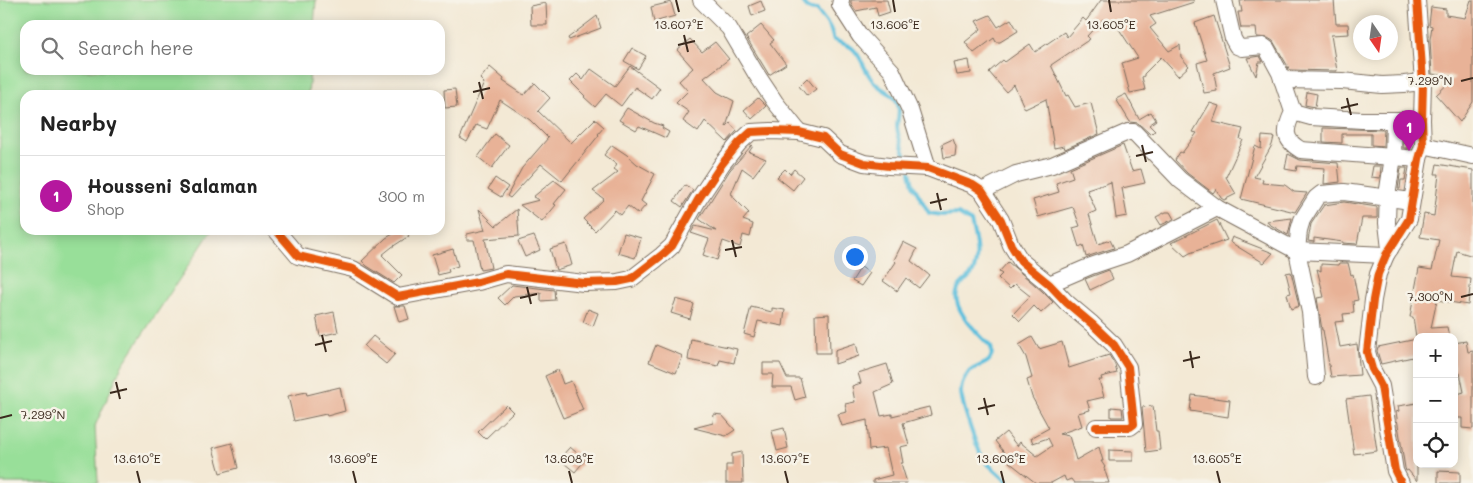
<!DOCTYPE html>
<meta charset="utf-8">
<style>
:root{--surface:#fff;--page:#f2f2f2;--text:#222;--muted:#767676;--line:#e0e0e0;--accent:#b5179e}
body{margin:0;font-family:Mali,sans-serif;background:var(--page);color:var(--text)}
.controls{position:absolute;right:15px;bottom:15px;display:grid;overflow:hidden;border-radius:10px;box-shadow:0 2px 12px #0003}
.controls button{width:45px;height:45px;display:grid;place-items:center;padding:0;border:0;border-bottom:1px solid var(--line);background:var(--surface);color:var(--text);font:25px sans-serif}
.compass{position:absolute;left:1353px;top:15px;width:45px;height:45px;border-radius:50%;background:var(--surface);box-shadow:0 2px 12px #0003;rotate:167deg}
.you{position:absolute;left:854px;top:256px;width:18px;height:18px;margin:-12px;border:4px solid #fff;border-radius:50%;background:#1a73e8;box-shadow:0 0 0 8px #1a73e833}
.badge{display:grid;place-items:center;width:32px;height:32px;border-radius:50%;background:var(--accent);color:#fff;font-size:16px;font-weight:700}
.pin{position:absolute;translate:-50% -41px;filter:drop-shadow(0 1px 2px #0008)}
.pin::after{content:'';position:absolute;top:26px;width:18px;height:15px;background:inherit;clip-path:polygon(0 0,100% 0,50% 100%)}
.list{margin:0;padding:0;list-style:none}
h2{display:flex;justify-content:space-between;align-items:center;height:65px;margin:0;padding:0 20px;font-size:21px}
h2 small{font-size:16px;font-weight:400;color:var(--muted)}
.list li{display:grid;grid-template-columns:32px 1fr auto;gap:15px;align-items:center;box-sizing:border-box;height:80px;padding:0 20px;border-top:1px solid var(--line)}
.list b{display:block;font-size:19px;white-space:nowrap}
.list p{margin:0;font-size:16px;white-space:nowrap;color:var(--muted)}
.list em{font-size:16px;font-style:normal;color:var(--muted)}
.icon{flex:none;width:28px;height:28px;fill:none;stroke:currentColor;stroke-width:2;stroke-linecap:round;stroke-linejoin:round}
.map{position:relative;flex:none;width:1473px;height:483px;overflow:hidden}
.search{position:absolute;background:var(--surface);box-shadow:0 2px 12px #0003;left:20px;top:20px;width:425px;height:55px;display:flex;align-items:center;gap:12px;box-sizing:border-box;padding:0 18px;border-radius:15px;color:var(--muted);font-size:19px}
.panel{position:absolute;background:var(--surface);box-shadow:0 2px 12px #0003;left:20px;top:90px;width:425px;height:145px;border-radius:15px}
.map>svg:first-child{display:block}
.green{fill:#98df99;stroke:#6a845c}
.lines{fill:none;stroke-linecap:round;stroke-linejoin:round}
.stream{stroke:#5fc0dd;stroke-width:4}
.building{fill:#e8b297}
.minor-casing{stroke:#7b6d5e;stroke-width:18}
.minor{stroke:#fff;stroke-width:16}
.cycleway-casing{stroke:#f7f3e8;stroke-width:11}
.cycleway{stroke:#e8590c;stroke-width:8}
.ticks{fill:none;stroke:#3b2a1e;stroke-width:2}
.ticks-label{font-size:12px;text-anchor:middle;fill:#3b2a1e;stroke:#f7f3e8;stroke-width:5;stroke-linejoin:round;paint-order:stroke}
</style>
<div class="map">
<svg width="1473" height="483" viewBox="0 0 1473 483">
<rect width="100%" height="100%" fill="#f7f3e8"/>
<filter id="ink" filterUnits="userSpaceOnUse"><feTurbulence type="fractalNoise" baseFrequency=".02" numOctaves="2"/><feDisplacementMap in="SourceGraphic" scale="10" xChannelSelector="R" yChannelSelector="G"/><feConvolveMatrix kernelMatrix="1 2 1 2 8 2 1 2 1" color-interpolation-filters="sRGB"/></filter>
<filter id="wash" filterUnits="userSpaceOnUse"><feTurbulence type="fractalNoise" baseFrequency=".0096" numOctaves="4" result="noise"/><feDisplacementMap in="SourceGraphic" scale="20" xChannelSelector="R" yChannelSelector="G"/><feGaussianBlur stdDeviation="1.12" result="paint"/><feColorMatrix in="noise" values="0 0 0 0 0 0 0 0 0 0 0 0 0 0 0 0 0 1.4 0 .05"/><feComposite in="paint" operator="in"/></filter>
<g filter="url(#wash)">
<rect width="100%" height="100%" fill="#f3e9d5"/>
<path class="green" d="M0 0H316L314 25H25V70H310L308 95H25V230H212L121 367 95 426 98 483H0Z"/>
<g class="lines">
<g class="stream">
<path d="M802 0C805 8 809 10 817 10 820 15 828 23 830 28 832 32 832 36 834 40 840 43 847 44 852 48 863 57 864 73 875 83 880 89 892 93 896 100 901 108 898 117 897 126 897 138 905 151 908 163"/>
<path d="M910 172 913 185 929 213 942 215 958 214 971 222C975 237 980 257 973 272 969 279 961 282 958 289 949 308 979 334 991 347 996 366 978 363 969 372 967 375 964 379 963 382 961 386 961 390 961 393 963 407 977 452 986 462 993 469 1001 475 1008 483"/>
</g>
</g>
<g id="blocks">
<g class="building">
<path d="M851 0H887L890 12 878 16 876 7 856 11 851 3Z"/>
<path d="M1101 0H1193L1194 2 1150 16 1156 24 1150 28 1169 51 1180 45 1181 57 1189 66 1178 76 1161 57 1144 74V76L1142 77 1145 90 1130 93 1122 63 1138 58 1113 20 1109 24 1103 19 1087 36 1090 39 1051 65 1066 96 1068 95 1075 107 1091 103 1099 134 1065 149 1064 146 1054 148 1046 99 1025 109 1014 85 1006 92 989 72 1003 60 1005 62 1030 44 1035 52 1064 32 1067 37 1083 18 1086 21Z"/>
<path d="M1246 0H1334L1336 24H1348L1349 34 1331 35 1337 71 1290 70 1273 41 1268 38 1257 37 1256 28H1241L1238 12H1242L1240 1Z"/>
<path d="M1471 0H1473V102L1460 122 1436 95 1455 77 1432 74 1430 39 1432 26 1429 25 1431 7 1446 9V15L1465 18Z"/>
<path d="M761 1 765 11 752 16 749 6Z"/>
<path d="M671 2 675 16 654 22 651 7Z"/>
<path d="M546 3 547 25H531L530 6Z"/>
<path d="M990 15 998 27 1011 19 1018 31 1000 42H996L994 38 974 53 965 42 981 29 976 21Z"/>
<path d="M597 16 601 28 569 40 568 38Z"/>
<path d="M1214 16 1230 67 1214 73 1217 91 1204 93 1197 63 1207 60 1195 23Z"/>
<path d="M761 25 774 40 770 43 786 64 769 75 746 37Z"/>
<path d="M690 39 702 52 715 42 729 59 704 78 717 92 734 101 726 127 730 123 737 131 727 142 705 121 698 132 683 121 689 112 676 103 688 91 679 81 693 68 677 50Z"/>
<path d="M632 48 646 56 638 69 624 61Z"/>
<path d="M1260 56 1263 62H1259L1256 76 1247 58Z"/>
<path d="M969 60 971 73 957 75 954 63Z"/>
<path d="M630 66 660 88 652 99 635 87 621 106 606 94 595 107 584 97 585 96 570 81 577 74 583 80 591 69 615 86Z"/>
<path d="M490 67 504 79 503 81 524 95 535 83 550 98 538 111 571 143 595 119 604 127 598 134 599 135 562 181 541 164 510 198 507 196 522 168 548 138 530 120 500 100 487 129 476 125 467 142 460 138 484 83 480 79Z"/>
<path d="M807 78 816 89 807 96 799 86Z"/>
<path d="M455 89 457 107 445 108 444 90Z"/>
<path d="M1307 92 1317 94 1315 107 1305 105Z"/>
<path d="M1126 94 1139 119 1151 112 1156 120 1149 125 1155 131 1150 134 1138 123 1130 122 1116 99Z"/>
<path d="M758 98 766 106 752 119 744 110Z"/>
<path d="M1210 103 1219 106 1213 122 1243 129 1240 139 1243 140 1226 177 1236 194 1224 200 1221 198 1216 189 1213 193 1187 173 1175 160 1180 152 1182 153 1197 133 1193 132Z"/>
<path d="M627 108 654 123 663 126 662 128 669 132 666 138 639 126 636 130 619 120Z"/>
<path d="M1323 128 1384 130 1383 146 1371 145V134H1342V143L1323 142Z"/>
<path d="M1404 130H1410L1409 148H1403Z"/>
<path d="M495 134 509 145 492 168 478 157Z"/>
<path d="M1262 136 1274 137 1272 145 1254 177 1263 179 1262 183 1285 185 1294 192 1307 193 1295 212 1241 199 1255 146 1261 149Z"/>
<path d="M953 139 956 147 955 156 944 158 942 144Z"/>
<path d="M612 145 627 155 637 164 655 174 641 201 646 205 638 214 628 206 621 215 615 210 595 231 583 219 604 199 593 191 618 172 614 169 617 165 604 155Z"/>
<path d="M752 145 753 146 749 152 766 159 753 176 742 168 731 194 733 195V197L749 213 743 220 753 224 750 237 743 235 740 247 723 241 717 260 703 255 709 239 691 233 695 226 716 231 699 219 730 170Z"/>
<path d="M1123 145 1132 171 1141 169 1145 183 1122 188 1127 216 1116 218 1111 182 1087 190 1096 211 1089 214 1098 244 1110 240 1114 248 1086 257 1083 245 1079 247 1073 228 1080 226 1073 207 1038 217 1033 200 1059 192 1056 183 1073 177 1070 168Z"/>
<path d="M1288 154 1300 160 1338 163 1340 182 1324 184 1325 168 1297 166 1296 171 1285 169Z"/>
<path d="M1437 164 1473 170V256L1457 251 1452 277 1471 279 1468 305 1437 300 1431 328 1447 327 1449 337H1416L1413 317H1410L1419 268 1432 270 1439 240 1420 237 1424 214 1434 216 1439 174H1435Z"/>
<path d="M1373 166H1381L1380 178 1371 177Z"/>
<path d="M1401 168H1407L1405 180H1401L1400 189H1398Z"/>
<path d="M785 169 790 174 794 169 803 177 793 190 777 177Z"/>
<path d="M495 178 508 187 501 197 488 189Z"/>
<path d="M554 180 566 189 554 204 556 205 542 222 520 205 539 200 533 197Z"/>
<path d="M685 185 693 190 682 207 674 201Z"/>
<path d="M1344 202 1377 207V218H1362L1357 244 1343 243V242L1314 238V242L1308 241 1311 224 1324 205Z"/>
<path d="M479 209 496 226 517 209 519 236 485 239 491 268 480 270 475 244 474 240H467V234L485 230Z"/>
<path d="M1166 212H1170L1174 219 1161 225 1156 217Z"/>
<path d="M1292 218 1288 235 1269 224 1267 221Z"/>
<path d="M1217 220 1227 240 1190 253 1185 256 1171 243Z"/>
<path d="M400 230H405L409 236 392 247 382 255 402 275 394 283 367 266 362 261 386 238Z"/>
<path d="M624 233 641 238 635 258 618 253Z"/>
<path d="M534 236 540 250 525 257 518 241Z"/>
<path d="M1232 237 1273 253 1264 263 1230 242Z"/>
<path d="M903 242 917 249 911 261 929 275 919 288 906 278 897 291 883 281 896 262 894 260Z"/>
<path d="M566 244 572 265 556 270 550 249Z"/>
<path d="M453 249 458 266 448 269 449 272 438 275 432 255Z"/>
<path d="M1008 262 1042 291 1053 302 1041 313 1034 306 1020 321 1013 314 1030 296 1015 284 1010 289 998 278 1002 274 999 272Z"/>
<path d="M1339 263H1348L1351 275 1353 274 1358 300 1353 301 1354 313 1343 314 1344 321 1335 322 1340 347 1357 344 1360 375 1331 377 1323 330H1322L1317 298 1324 297 1317 269 1321 271V264L1338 265Z"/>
<path d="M861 267 870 273 861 286 852 281Z"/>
<path d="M1109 270 1113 279 1090 290 1085 279Z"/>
<path d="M1291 272 1299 306 1291 309 1287 294 1291 293 1286 273Z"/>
<path d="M512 285 554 290 555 300 541 301V293L514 296 505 305 498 298Z"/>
<path d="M676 299 694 304 690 319 671 313Z"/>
<path d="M394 306H405L409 319 399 322Z"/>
<path d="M751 307 772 312V308L785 310 783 326 758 321 754 337 744 334Z"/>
<path d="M588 309 598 313 593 326 583 322Z"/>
<path d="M334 312 338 332 320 336 316 316Z"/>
<path d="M829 314 830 353H816L815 315Z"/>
<path d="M373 336 395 354 386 364 364 346Z"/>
<path d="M1032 337 1039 349 1062 342 1069 368 1109 355 1115 365 1117 373 1101 377 1102 380H1099L1104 397 1087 401 1090 410 1078 413 1082 426 1059 434 1069 436 1076 460 1099 447 1103 461H1101L1105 467 1104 468 1109 483H1074L1071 479 1066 481 1064 476 1051 483H1036L1009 462 1010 460 995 441 1006 432 1017 446 1020 442 1037 456 1052 446 1048 438 1033 443 1031 438 1049 428 1032 397 1027 380 1032 378 1026 357 1019 345Z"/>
<path d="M691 339 737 349 734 363 720 360 718 366 688 360Z"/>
<path d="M1417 339V356L1381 364 1377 351 1378 347Z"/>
<path d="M1466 341 1468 352 1473 351V429L1462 428V418H1454V395L1464 392 1460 373 1454 374V343Z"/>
<path d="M856 343 859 356 835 364V350Z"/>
<path d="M656 345 683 356 676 373 649 362Z"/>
<path d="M763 363H780L787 378H800L805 397 795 400 791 387H772L773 374H763Z"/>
<path d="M887 364 893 384 875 392 881 416 892 414V416L929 407 931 415 903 423 909 445 900 447 903 463H901L907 483H873V480L892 475 886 448 869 450 867 420 842 426 838 414 847 412 845 404 855 402 852 386 861 383 858 373Z"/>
<path d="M558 370 563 384 571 381 583 410 563 418 545 376Z"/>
<path d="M340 387 345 411 327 416 326 414 294 421 288 396 306 392 307 395Z"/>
<path d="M1192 395 1230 400 1228 417 1190 411Z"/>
<path d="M1369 396 1377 451 1354 454 1346 399Z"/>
<path d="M1417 403V481L1408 470 1406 471 1405 468 1396 412 1399 411 1398 406Z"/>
<path d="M506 405 513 412 485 439 478 432Z"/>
<path d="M1153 406 1156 431H1158L1160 450 1146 452 1142 407Z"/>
<path d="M1111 407 1122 408 1123 417H1111Z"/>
<path d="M714 414 722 415 735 430 726 436 694 428 713 423Z"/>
<path d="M784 428 788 448 777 451 772 431Z"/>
<path d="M232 443 238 468 220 473 213 448Z"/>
<path d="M570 447 585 460 575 472 559 459Z"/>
<path d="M1109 450 1133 451V461H1109Z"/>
<path d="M742 452 743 483H726V465H732V454Z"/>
<path d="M1438 471 1460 472V483H1438Z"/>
</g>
</g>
</g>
<g filter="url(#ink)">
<use href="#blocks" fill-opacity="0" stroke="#7b6d5e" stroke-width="1"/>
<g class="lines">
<defs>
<g id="minor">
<path d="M701 0 729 28 755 72 775 102 799 132"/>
<path d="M841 0 840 5 860 36 892 71 910 110 928 168"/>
<path d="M1224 0 1233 39 1237 46 1242 48 1263 46 1267 49 1280 73 1293 112C1285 129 1282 139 1301 150L1419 159"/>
<path d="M1282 80 1342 81 1382 85 1404 84 1423 82"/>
<path d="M1293 112 1311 117 1362 120H1422"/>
<path d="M1423 145 1473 156"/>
<path d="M982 191 1016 174 1052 165 1128 132H1134L1180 180 1217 208 1297 251 1386 255"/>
<path d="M276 230 298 256 353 269 398 297 478 282 506 274 584 283 617 282 631 279 662 255 672 246 698 200 722 164 739 143 751 132 771 131 799 132 823 138 840 154 864 163 889 166 928 168 973 185 982 191 1001 220 1011 245 1021 261 1049 284 1067 303 1092 324 1114 345 1128 367 1134 424 1130 427H1096"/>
<path d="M1390 249 1387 223 1388 189 1393 157 1394 120"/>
<path d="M1049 284 1091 266 1127 254 1217 208"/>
<path d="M1316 377 1310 312 1297 251 1299 230 1302 220 1316 198 1321 194 1344 192 1411 201"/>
<path d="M1401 483 1395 471 1381 386 1372 369 1367 352 1373 300 1378 274 1386 255 1409 219 1419 159 1423 145 1422 120 1423 82 1417 0"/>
</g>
</defs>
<use href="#minor" class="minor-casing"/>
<use href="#minor" class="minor"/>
<defs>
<g id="cycleway">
<path d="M276 230 298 256 353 269 398 297 478 282 506 274 584 283 617 282 631 279 662 255 672 246 698 200 722 164 739 143 751 132 771 131 799 132 823 138 840 154 864 163 889 166 928 168 973 185 982 191 1001 220 1011 245 1021 261 1049 284 1067 303 1092 324 1114 345 1128 367 1134 424 1130 427H1096"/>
<path d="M1401 483 1395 471 1381 386 1372 369 1367 352 1373 300 1378 274 1386 255 1409 219 1419 159 1423 145 1422 120 1423 82 1417 0"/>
</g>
</defs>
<use href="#cycleway" class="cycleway-casing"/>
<use href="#cycleway" class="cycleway"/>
</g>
</g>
<path class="ticks" d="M676 0 679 12M893 0 895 12M1109 0 1111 12M684 35 688 52M678 45 695 41M1461 81 1473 78M479 82 483 99M473 92 490 88M1347 98 1351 115M1341 108 1358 104M1142 145 1146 162M1136 156 1153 152M937 193 941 210M930 203 947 199M732 240 736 257M725 250 742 247M527 287 531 304M1461 297 1473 294M520 298 537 294M322 335 326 352M315 345 332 341M1190 351 1193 368M1183 361 1200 357M116 382 120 399M110 393 127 389M984 398 988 415M978 409 995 405M0 418 12 415M137 471 140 483M353 471 356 483M569 471 572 483M785 471 788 483M1001 471 1004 483M1217 471 1220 483"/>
<g class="ticks-label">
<text x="679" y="29">13.607°E</text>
<text x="895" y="29">13.606°E</text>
<text x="1111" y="29">13.605°E</text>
<text x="1430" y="85">7.299°N</text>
<text x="1430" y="301">7.300°N</text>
<text x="43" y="419">7.299°N</text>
<text x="137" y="463">13.610°E</text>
<text x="353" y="463">13.609°E</text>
<text x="569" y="463">13.608°E</text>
<text x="785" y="463">13.607°E</text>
<text x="1001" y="463">13.606°E</text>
<text x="1217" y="463">13.605°E</text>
</g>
</svg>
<div class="controls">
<button>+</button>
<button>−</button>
<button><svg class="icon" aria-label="locate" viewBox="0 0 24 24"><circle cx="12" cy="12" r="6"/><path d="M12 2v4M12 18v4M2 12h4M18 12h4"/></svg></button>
</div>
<svg class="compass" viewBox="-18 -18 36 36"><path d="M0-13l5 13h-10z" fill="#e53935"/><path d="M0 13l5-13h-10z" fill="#767676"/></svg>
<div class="you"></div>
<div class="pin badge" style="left:1409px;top:151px">1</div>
<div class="search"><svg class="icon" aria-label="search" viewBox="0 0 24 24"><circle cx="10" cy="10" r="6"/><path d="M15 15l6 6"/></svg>Search here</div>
<section class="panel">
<h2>Nearby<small></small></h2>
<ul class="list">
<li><span class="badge">1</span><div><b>Housseni Salaman</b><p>Shop</p></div><em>300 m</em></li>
</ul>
</section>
</div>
